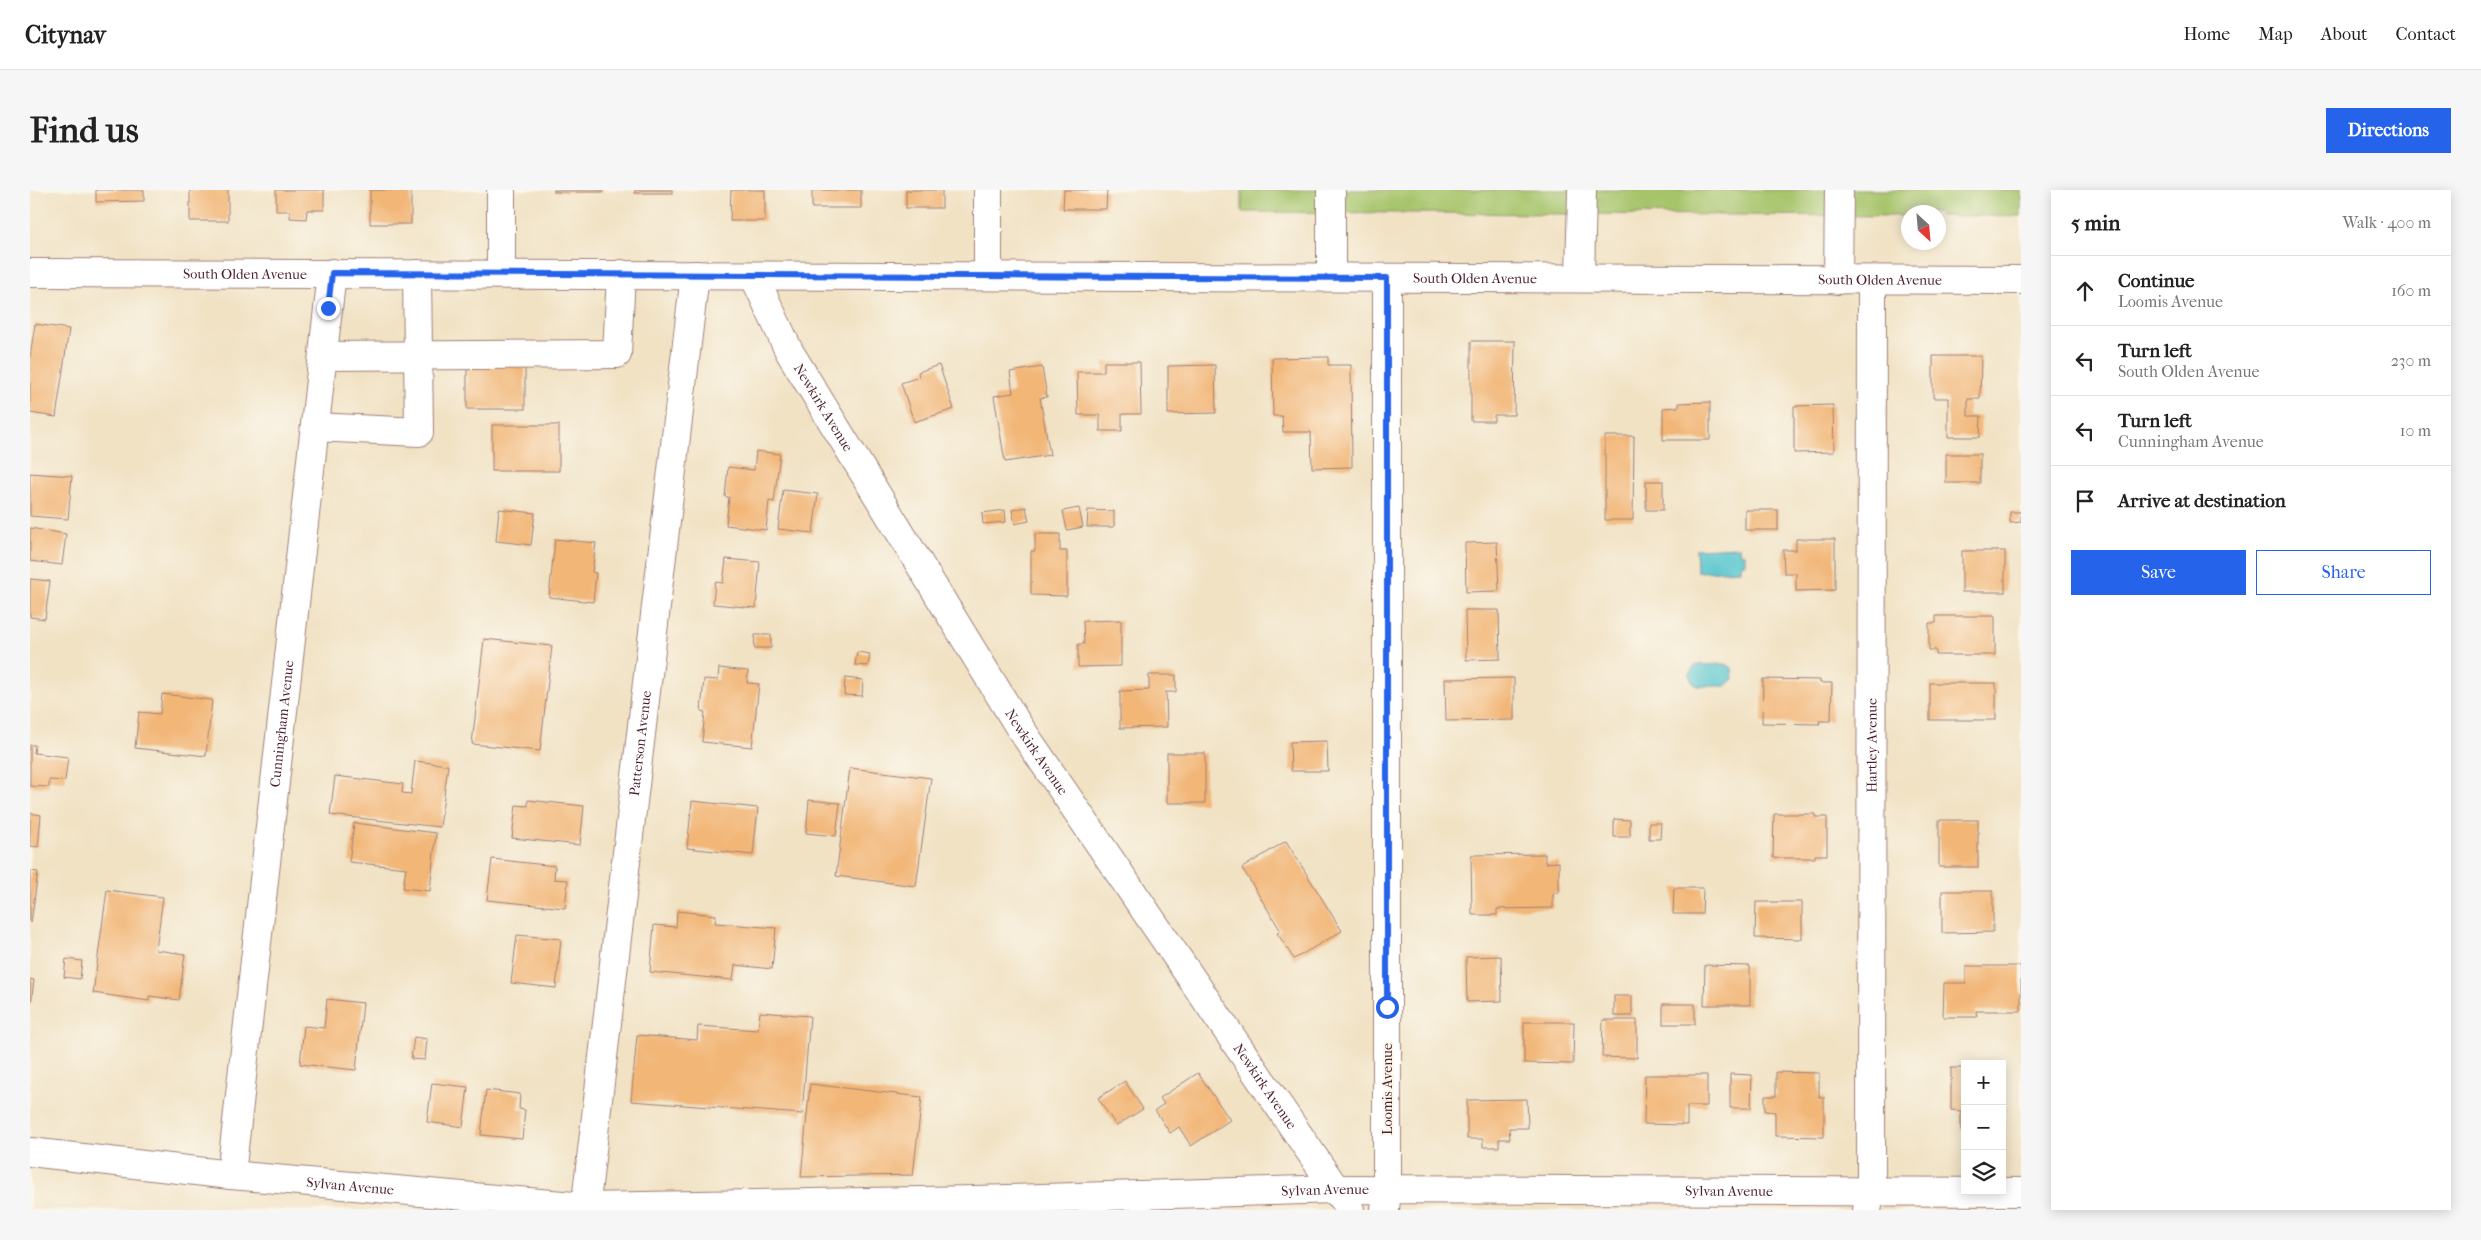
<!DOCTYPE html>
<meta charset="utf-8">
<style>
:root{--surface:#fff;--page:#f6f6f6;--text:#222;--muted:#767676;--line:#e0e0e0;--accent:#2563eb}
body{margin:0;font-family:"IM FELL French Canon",serif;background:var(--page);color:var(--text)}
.controls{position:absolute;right:15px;bottom:15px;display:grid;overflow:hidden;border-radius:0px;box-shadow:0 2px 12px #0003}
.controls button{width:45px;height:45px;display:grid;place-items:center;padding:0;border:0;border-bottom:1px solid var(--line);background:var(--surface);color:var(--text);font:25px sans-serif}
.compass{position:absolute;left:1871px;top:15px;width:45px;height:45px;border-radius:50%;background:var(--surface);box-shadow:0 2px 12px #0003;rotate:154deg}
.stop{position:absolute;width:15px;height:15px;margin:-11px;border:4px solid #2563eb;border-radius:50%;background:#fff}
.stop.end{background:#2563eb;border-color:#fff;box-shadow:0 1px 5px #0008}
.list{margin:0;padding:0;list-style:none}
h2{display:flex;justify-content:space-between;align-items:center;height:65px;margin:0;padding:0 20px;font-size:21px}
h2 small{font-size:16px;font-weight:400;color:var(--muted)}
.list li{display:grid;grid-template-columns:32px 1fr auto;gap:15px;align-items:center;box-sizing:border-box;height:70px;padding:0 20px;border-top:1px solid var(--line)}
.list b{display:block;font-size:19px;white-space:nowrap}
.list p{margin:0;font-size:16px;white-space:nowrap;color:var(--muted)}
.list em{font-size:16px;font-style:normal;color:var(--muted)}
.actions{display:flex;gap:10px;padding:15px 20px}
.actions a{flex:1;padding:11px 0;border:1px solid var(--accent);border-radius:0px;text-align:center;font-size:18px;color:var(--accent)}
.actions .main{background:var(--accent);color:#fff}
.icon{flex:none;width:28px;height:28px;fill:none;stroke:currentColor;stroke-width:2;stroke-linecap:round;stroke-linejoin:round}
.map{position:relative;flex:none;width:1991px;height:1020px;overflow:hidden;border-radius:0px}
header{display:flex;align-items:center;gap:30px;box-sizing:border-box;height:70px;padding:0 25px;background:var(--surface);border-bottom:1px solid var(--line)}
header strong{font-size:24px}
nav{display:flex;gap:28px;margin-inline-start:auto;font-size:18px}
.intro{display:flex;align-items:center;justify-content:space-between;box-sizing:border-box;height:120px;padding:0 30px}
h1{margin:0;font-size:35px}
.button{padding:12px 22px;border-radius:0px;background:var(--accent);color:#fff;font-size:18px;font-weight:700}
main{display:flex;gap:30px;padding:0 30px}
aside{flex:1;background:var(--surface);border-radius:0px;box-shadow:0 2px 12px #0003}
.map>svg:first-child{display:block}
.green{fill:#a6c46b;stroke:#78724b}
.water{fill:#59c6cf;stroke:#52727d}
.building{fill:#f2b677}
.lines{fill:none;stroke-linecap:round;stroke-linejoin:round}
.minor-casing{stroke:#9e8078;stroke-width:30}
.major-casing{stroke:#9e8078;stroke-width:30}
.minor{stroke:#fff;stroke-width:28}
.major{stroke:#fff;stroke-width:28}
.route{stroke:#2563eb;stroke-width:6}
.labels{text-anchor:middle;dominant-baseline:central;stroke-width:4;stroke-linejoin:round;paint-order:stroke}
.street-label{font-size:14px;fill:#4a1f2b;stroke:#fbf7ec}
</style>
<header>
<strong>Citynav</strong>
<nav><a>Home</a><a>Map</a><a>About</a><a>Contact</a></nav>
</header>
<div class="intro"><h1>Find us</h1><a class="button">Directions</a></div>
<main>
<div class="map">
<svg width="1991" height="1020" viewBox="0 0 1991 1020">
<rect width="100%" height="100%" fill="#fbf7ec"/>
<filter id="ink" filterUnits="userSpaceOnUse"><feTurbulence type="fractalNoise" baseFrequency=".02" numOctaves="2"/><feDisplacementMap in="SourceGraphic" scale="10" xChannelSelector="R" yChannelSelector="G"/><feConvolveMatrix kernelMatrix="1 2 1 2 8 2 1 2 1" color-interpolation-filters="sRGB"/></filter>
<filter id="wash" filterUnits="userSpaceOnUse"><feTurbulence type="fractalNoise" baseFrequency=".0096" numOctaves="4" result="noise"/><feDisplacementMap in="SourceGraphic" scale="20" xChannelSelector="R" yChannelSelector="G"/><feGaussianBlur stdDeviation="1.12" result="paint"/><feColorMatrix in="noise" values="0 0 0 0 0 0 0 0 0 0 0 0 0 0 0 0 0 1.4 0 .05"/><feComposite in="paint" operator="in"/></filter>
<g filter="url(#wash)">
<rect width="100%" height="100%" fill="#f1e2c4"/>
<path class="green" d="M1212 0H1991V26H1909L1908 22H1878V26L1212 22Z"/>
<g class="water">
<path d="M1709 357 1710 364H1715V373L1710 374V380L1667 382 1666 359Z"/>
<path d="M1667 475 1696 474 1702 478 1703 489 1695 496H1667C1657 490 1658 481 1667 475Z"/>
</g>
<g id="blocks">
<g class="building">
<path d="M66 0H114V11L66 12Z"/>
<rect x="160" y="0" width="38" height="31"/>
<path d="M246 0H294V20H277L276 29 260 28V21H246Z"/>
<rect x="340" y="0" width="41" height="34"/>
<rect x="524" y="0" width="49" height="2"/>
<rect x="605" y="0" width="37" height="3"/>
<path d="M701 0H735V31H700Z"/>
<rect x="782" y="0" width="49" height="18"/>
<rect x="876" y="0" width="36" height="18"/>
<path d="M1034 0H1077L1076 19H1033Z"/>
<path d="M5 134 39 139 26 227 0 223V167Z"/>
<path d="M1441 151H1485L1484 225H1464V231H1441Z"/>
<rect x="437" y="152" width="58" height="67"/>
<path d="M1903 166H1951L1950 209H1938V226H1951L1950 247H1918V208H1903Z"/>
<path d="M1298 167V175H1321L1322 277 1282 278 1281 242H1253L1252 226H1243L1242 168Z"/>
<path d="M1074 172H1110L1111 224H1092V241H1070V225H1048L1047 182H1074Z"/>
<path d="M909 175 924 219 884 232 871 193 889 187 888 182Z"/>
<path d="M1185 175 1186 223 1138 224V176Z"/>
<path d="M1012 177 1017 207 1010 208 1020 265 975 272 964 206 983 203 980 182Z"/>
<path d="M1680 212V250H1633V218L1649 217V213Z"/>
<path d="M1803 215 1804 262 1764 263V216Z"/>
<rect x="462" y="235" width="67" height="46"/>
<path d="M1575 246H1604L1603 330H1575Z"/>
<path d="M726 261 750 264 744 312 739 311 736 340 696 335 699 307H695L698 277 724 280Z"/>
<rect x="1916" y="264" width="34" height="29"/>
<path d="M0 283 42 286 38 329 0 326Z"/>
<rect x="1616" y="291" width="17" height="29"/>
<path d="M753 300 788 304 783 343 748 339Z"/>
<path d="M996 317 999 331 985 334 982 320Z"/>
<path d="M1049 318 1053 337 1037 340 1033 321Z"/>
<path d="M469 319 505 323 501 355 466 351Z"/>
<path d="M975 320 976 332 953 334 952 323Z"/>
<path d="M1058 320 1084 321V337H1057Z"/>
<rect x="1715" y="320" width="33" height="20"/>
<path d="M1980 322H1991V332L1980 333Z"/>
<path d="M0 338 36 344 32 375 0 371Z"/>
<path d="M1005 344H1030V361H1037V406L1001 405V361H1005Z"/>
<path d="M525 349 566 353 562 382 566 383 563 412 519 407Z"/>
<path d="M1766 349H1805V400L1766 401V383H1754L1753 360H1766Z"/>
<path d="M1467 352 1469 401 1436 402 1435 353Z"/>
<rect x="1932" y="361" width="43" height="41"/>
<path d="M696 369 730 372 726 418 683 414 685 392 693 393Z"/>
<path d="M0 389 20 391 15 429 0 427Z"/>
<path d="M1435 420H1469L1470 469 1436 470Z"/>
<path d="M1906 426H1965V465H1906V460H1899V433H1906Z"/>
<path d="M1091 430V476L1048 477V454H1054L1053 431Z"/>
<path d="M725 445H741V458H724Z"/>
<path d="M454 449 522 456 510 561 442 554Z"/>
<path d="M827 462 840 464 838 476 825 475Z"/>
<path d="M689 478 718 481 717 493 729 494 722 557 672 552 675 522 671 521 674 489 688 490Z"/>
<path d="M1119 485H1146V502H1136L1137 537 1090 538V501L1119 500Z"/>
<path d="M815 488 833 490 832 506 814 505Z"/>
<path d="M1484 488V530L1416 531 1415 489Z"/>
<path d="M1733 489 1790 490V493H1802L1801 531H1789L1790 534 1732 533Z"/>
<rect x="1900" y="493" width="66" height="37"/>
<path d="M132 504 182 510 176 566 105 558 109 522 130 524Z"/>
<path d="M1297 551 1298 581H1261L1260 552Z"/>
<path d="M0 555H5L4 563 38 567 35 591 19 590V597L0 596Z"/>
<rect x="1137" y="563" width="38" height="50"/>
<path d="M385 571 418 575 410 637 300 625 305 586 373 594 372 603 381 604Z"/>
<path d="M820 578 901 588 886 696 806 686Z"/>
<path d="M498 610 554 616 550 655 482 648 486 615 498 616Z"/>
<path d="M779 610 810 613 806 646 776 643Z"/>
<path d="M662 611 728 618 723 665 657 658Z"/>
<path d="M0 623 11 625 8 657 0 656Z"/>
<path d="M1744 624H1785V627H1797V665H1785V668H1743Z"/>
<path d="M1584 629 1600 630V647H1584Z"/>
<rect x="1909" y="630" width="39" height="47"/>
<path d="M324 633 406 643 400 701 373 698 376 678 319 672Z"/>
<path d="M1619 633H1631L1630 649H1619Z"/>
<path d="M1256 651 1312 741 1264 769 1247 743 1251 741 1212 678Z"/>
<path d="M1515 664V673L1529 672V703H1523V718L1467 719V725H1442L1441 665Z"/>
<path d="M462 669 525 676 524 689 538 690 535 718 457 710Z"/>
<path d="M0 681 8 682 1 733H0Z"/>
<path d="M1644 698H1673L1672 724H1643Z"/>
<path d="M77 700 133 707 126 760 155 764 149 810 119 806V811L63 803Z"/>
<path d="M1912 701H1963V742L1912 743Z"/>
<path d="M1726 712H1772V749L1725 748Z"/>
<path d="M647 721 686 725 685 733 746 738 742 779 705 775 703 790 620 782 624 735 646 737Z"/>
<path d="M487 745 531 749 526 798 481 793Z"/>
<path d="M1471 766 1472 811 1437 812 1436 767Z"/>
<path d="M36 769 52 771 50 789 34 787Z"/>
<path d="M1675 775 1720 776V815H1674Z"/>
<path d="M1936 776H1991V821H1946L1947 827H1913L1914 793H1936Z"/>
<path d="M0 789 4 790 1 814 0 813Z"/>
<rect x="1584" y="806" width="18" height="20"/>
<path d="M297 809 333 813 326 880 270 874 274 836 294 838Z"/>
<rect x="1633" y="814" width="32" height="20"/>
<path d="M730 822 780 826 772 924 601 911 607 845 667 850 668 836 728 840Z"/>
<path d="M1573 830H1607V868L1572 867Z"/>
<path d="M1494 832H1544L1543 874 1494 873Z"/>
<path d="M384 847 397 849 395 870 381 869Z"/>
<path d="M1921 878H1935V940H1931V921L1921 920Z"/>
<path d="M1746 882 1789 883V907H1794V947L1745 946V922L1735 921V906H1746Z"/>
<path d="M1168 883 1200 930 1161 956 1149 937 1140 943 1125 920 1134 914 1130 908Z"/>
<path d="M1700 884 1722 885 1721 918H1700Z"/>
<path d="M1615 885H1677V916H1657V935L1614 934Z"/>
<path d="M1095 891 1113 919 1086 936 1068 908Z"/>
<path d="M402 893 438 897 433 937 397 932Z"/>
<path d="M780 894 892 907 883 985 771 987Z"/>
<path d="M456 900 490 904 489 919 495 920 492 949 451 945Z"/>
<path d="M1497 909 1498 938H1479L1480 949H1469V957H1453V949H1437V910Z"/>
</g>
</g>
</g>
<g filter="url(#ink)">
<use href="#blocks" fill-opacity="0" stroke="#9e8078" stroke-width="1"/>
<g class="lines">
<defs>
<g id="minor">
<path d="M958 0V86"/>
<path d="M471 84V0"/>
<path id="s1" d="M724 86 759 161 988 535 1320 1020"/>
<path d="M1301 87V0"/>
<path d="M1550 88 1552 0"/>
<path d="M1808 90 1809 0"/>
<path d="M293 166 587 164 591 84"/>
<path d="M285 237 389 242 387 84"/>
<path id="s2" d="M0 962 201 985 555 1017 946 1010 1306 999 1991 1002"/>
<path id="s3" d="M201 985 302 83"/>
<path id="s4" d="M555 1020 665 85"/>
<path d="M1355 1020 1357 999V88"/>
<path id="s5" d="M1837 1020 1841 1002 1842 90"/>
</g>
<g id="major">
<path id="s6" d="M0 83 1991 90"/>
</g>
</defs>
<use href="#minor" class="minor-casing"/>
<use href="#major" class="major-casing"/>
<use href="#minor" class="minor"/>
<use href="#major" class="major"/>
</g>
</g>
<g class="lines" filter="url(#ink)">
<path class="route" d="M298 118 302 83 1357 88V817"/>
</g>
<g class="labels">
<g class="street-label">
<text stroke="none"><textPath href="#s6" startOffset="215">South Olden Avenue</textPath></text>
<text stroke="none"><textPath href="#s6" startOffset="1445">South Olden Avenue</textPath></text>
<text stroke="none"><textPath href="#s6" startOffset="1850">South Olden Avenue</textPath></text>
<text stroke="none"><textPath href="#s1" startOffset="149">Newkirk Avenue</textPath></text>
<text stroke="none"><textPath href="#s3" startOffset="454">Cunningham Avenue</textPath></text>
<text stroke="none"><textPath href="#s4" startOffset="470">Patterson Avenue</textPath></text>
<text stroke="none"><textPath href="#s5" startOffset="465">Hartley Avenue</textPath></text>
<text stroke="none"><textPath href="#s1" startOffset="554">Newkirk Avenue</textPath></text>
<text stroke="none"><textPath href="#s1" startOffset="959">Newkirk Avenue</textPath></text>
<text transform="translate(1357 899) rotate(-90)">Loomis Avenue</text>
<text stroke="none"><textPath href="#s2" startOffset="322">Sylvan Avenue</textPath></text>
<text stroke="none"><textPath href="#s2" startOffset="1298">Sylvan Avenue</textPath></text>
<text stroke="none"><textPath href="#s2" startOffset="1702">Sylvan Avenue</textPath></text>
</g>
</g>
</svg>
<div class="controls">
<button>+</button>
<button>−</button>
<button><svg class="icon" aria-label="layers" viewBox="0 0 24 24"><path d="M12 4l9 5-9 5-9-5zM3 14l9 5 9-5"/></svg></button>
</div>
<svg class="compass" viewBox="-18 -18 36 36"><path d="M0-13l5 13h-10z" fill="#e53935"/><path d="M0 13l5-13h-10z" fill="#767676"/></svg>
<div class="stop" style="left:1357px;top:817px"></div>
<div class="stop end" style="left:298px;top:118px"></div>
</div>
<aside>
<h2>5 min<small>Walk · 400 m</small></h2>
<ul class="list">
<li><svg class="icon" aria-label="ahead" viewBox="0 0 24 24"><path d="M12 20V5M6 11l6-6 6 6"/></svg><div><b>Continue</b><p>Loomis Avenue</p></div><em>160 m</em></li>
<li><svg class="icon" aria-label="left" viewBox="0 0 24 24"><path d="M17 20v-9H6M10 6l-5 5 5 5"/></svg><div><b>Turn left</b><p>South Olden Avenue</p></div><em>230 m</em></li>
<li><svg class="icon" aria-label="left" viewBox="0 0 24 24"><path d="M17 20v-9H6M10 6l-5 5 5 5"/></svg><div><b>Turn left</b><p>Cunningham Avenue</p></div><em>10 m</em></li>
<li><svg class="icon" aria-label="arrive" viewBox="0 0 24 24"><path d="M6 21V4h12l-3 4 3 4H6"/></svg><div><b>Arrive at destination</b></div></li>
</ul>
<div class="actions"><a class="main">Save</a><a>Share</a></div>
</aside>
</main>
